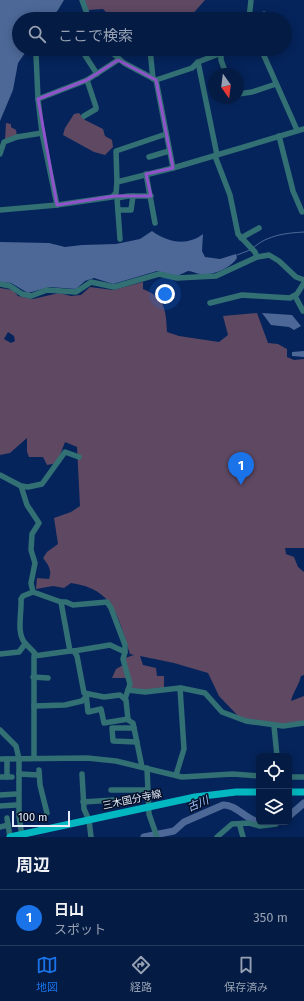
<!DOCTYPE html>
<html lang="ja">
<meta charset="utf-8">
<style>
:root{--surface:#041b44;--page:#0d244b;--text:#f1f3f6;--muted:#97a1b2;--line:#25395d;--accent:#1a73e8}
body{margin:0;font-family:"Fira Sans","Noto Sans JP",sans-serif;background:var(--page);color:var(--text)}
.controls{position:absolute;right:12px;bottom:12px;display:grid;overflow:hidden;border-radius:6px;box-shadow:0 2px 10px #0003}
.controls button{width:36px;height:36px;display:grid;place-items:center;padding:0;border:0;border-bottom:1px solid var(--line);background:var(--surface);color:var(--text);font:20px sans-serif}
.compass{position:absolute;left:208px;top:68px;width:36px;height:36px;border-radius:50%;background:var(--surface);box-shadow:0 2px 10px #0003;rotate:166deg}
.scale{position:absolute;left:12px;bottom:10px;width:58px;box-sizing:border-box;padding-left:4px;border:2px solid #e5edfb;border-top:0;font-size:11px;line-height:14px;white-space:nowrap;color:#e5edfb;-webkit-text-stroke:3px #041028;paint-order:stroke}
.you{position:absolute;left:165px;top:294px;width:14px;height:14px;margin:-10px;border:3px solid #fff;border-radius:50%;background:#1a73e8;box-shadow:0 0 0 6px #1a73e833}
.badge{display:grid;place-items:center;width:26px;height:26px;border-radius:50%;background:var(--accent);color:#fff;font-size:13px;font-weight:700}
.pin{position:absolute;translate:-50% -33px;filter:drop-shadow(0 1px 2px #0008)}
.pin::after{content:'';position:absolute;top:21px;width:14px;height:12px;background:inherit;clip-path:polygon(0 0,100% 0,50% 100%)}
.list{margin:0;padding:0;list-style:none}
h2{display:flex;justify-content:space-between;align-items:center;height:52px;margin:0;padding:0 16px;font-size:17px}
h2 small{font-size:13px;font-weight:400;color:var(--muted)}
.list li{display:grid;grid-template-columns:26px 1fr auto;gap:12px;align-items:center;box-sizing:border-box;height:56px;padding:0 16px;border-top:1px solid var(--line)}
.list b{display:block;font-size:15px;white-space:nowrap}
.list p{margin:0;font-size:13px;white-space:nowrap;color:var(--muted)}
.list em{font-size:13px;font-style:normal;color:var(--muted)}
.icon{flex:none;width:22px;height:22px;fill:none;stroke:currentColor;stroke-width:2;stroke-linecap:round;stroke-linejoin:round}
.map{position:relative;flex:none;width:304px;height:837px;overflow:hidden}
.search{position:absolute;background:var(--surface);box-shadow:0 2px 10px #0003;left:12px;right:12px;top:12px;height:44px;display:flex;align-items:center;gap:10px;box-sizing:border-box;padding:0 14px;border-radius:22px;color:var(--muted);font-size:15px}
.sheet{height:108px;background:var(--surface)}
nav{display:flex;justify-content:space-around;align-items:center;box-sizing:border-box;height:56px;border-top:1px solid var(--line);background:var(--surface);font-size:11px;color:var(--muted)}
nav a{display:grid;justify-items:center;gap:2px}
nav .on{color:var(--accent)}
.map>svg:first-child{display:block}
.green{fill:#5e4862;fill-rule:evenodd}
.water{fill:#4d6897}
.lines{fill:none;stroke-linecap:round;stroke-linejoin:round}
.stream{stroke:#4d6897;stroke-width:1}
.river{stroke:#4d6897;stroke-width:7}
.minor{stroke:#327074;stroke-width:5.5}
.major{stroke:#02b7c0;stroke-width:7}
.marked{fill:none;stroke:#9053cb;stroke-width:3;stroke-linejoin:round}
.labels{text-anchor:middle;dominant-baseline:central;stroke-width:3;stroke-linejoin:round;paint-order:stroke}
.street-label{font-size:10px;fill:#e5edfb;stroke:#041028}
.water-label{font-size:11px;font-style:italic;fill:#a0c2fc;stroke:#041028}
</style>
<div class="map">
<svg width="304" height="837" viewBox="0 0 304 837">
<rect width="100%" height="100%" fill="#05245b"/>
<g class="green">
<path d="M84 0H205L189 18 113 19 103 9 88 10Z"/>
<path d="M79 113 85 120 103 129 105 136 112 140 113 147 105 155 94 152 63 135 65 128 74 114Z"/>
<path d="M6 123 11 124V127L16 130 17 136 5 140Z"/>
<path d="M143 282V289C165 298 166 309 167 332L179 336 219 342 228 335 223 316 257 313 268 343 278 344 287 349V357L294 360 304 359V548H285L286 554 294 557 298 567 304 572V675L301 676C299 685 293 692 291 701L304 696V721L280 725 241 719 219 696 208 673 174 663 140 656 143 665 156 668 157 676H164V689L152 691 130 688 129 678H112L116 669 125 664V658L134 655 130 654C118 618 115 589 71 583L64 588 53 586 36 589 37 578 49 579C52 570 49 566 43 558L47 552 58 544 54 518 71 512 80 506 77 447 65 442 57 463 47 465 43 457H29L27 452V438L10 453 0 455V288L13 290 18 296 33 299 59 293 71 296 81 295 90 287 113 290ZM8 332 14 336 15 341 11 343 4 339Z"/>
</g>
<g class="water">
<path d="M0 0H64L58 10 50 19H19V49H31L25 53 18 63 13 90 0 121Z"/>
<path d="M152 231C168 243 188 246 203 234L202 251 205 257 220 259 236 254 237 258C231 268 213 276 200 274 196 274 193 271 188 271L177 276 157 271 113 284 94 278 85 281 76 289 50 287 28 293 11 283 0 282V242L49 243 65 247 82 245 116 244 140 239Z"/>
<path d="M262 313 292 315 301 326 294 330 289 327 271 325Z"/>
<path d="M304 351V357L292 356V352Z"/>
</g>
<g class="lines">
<g class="stream">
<path d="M254 247C268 235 286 233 304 232"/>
<path d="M237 255 250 250"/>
</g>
<g class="river">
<path d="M289 816 304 803"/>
<path d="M144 837 174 831 184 822 223 805C236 804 246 820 259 822"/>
</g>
<g class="minor">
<path d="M82 0 89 19"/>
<path d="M237 19 248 17"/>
<path d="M249 19 251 0"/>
<path d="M249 19 264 14"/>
<path d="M81 49 97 74"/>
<path d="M108 49 124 63 156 80 173 168"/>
<path d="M150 49 153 79"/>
<path d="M261 49 297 130"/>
<path d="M221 53V60L226 74"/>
<path d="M198 62 217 155"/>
<path d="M156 80 192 68 198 62 216 55 227 49"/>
<path d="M238 94 252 92 276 84"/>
<path d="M38 99 36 54 46 49"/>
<path d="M84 116 96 109V107L87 80"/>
<path d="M279 136 293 191 302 212"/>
<path d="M0 154 4 142 17 137 42 133"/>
<path d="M215 156 230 195 238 234 255 252 257 257"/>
<path d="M149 157 169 151"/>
<path d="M146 174 155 223"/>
<path d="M117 182 116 151 166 134"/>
<path d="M115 196 117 198 120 239"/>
<path d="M117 198 128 196H151"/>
<path d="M57 205 42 133 38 99 87 80 118 60"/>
<path d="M0 210 57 205 112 197 116 193 117 182 173 168 304 129"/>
<path d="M118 210H131L133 196"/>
<path d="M241 238 259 228"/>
<path d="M0 284 10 286 22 294 31 296 47 290 76 292 91 282 114 287 159 274 177 278 216 276 257 257 269 255 279 261 296 277 304 280"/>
<path d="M295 296 303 311"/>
<path d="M210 303 242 295 290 298 297 294 304 283"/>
<path d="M0 475 21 486 27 505 39 523 32 534 31 550 35 563 31 583 33 592 61 602 70 651H74L77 656 84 693 104 697 120 695 126 700 128 720 133 723 142 767"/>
<path d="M21 486 28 487 42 484 65 452 79 457"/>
<path d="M33 592 23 596 21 599C22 612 16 633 25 643 28 647 33 650 36 655"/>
<path d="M61 602H66L73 605 107 602 111 608 125 645V652"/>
<path d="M74 651 110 645 125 652 123 659 130 684 125 699"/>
<path d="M0 654 19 652 25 644"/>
<path d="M33 677 48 678"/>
<path d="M181 688 205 693 222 712 246 721 283 726 304 723"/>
<path d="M128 690 145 692 180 688 184 749 176 775"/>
<path d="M86 694 88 712 101 709 104 723 128 719"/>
<path d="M34 706 65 705 82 701 87 696"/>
<path d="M274 726 277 756"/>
<path d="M134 728H112L113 741 137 742"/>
<path d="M0 730 16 746 19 759V816L22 836"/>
<path d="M34 758V656L70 651"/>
<path d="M0 759 87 758 116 761 182 777 233 774 259 776"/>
<path d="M147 768 149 814 157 837"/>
<path d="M39 770 40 785 47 813"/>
<path d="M19 774 39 775"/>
<path d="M82 774 84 809 89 820 91 837"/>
<path d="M0 777H12"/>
<path d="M7 777V759"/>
<path d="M289 777H304"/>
<path d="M111 790H147"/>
<path d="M0 795 16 794"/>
<path d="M83 802 114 800"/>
<path d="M0 806 16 805"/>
<path d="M7 818 10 837"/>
<path d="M240 826 243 837"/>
<path d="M0 827 8 825"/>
<path d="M217 837 232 824 249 823 260 826 276 824V822"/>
</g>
<g class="major">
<path d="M289 792H304"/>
<path d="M10 837 195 797 236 792H259"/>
</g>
</g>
<path class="marked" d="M118 60 156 80 173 168 146 174 151 196H115L57 205 38 99 87 80Z"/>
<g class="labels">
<g class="street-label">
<text transform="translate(132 800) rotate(-12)">三木国分寺線</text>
</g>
<g class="water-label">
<text transform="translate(198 804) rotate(-23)">古川</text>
</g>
</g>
</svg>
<div class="controls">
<button><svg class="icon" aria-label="locate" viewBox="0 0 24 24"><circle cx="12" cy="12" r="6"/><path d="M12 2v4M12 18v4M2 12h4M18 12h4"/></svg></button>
<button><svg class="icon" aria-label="layers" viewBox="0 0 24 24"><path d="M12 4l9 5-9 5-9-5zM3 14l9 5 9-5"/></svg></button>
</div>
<svg class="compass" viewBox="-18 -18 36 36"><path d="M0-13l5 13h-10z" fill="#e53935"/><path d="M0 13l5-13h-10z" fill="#97a1b2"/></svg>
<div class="scale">100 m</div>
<div class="you"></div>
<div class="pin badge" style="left:241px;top:485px">1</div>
<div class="search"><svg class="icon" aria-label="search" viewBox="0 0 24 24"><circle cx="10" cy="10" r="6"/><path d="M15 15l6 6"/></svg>ここで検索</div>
</div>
<section class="sheet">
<h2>周辺<small></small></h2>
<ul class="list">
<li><span class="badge">1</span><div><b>日山</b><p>スポット</p></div><em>350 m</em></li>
</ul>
</section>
<nav>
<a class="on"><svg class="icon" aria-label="map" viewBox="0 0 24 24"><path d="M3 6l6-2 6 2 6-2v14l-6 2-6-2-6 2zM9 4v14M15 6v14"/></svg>地図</a>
<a><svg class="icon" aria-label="directions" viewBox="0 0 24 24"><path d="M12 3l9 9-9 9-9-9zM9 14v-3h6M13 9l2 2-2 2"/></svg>経路</a>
<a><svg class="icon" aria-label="saved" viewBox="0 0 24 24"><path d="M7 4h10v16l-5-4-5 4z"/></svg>保存済み</a>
</nav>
